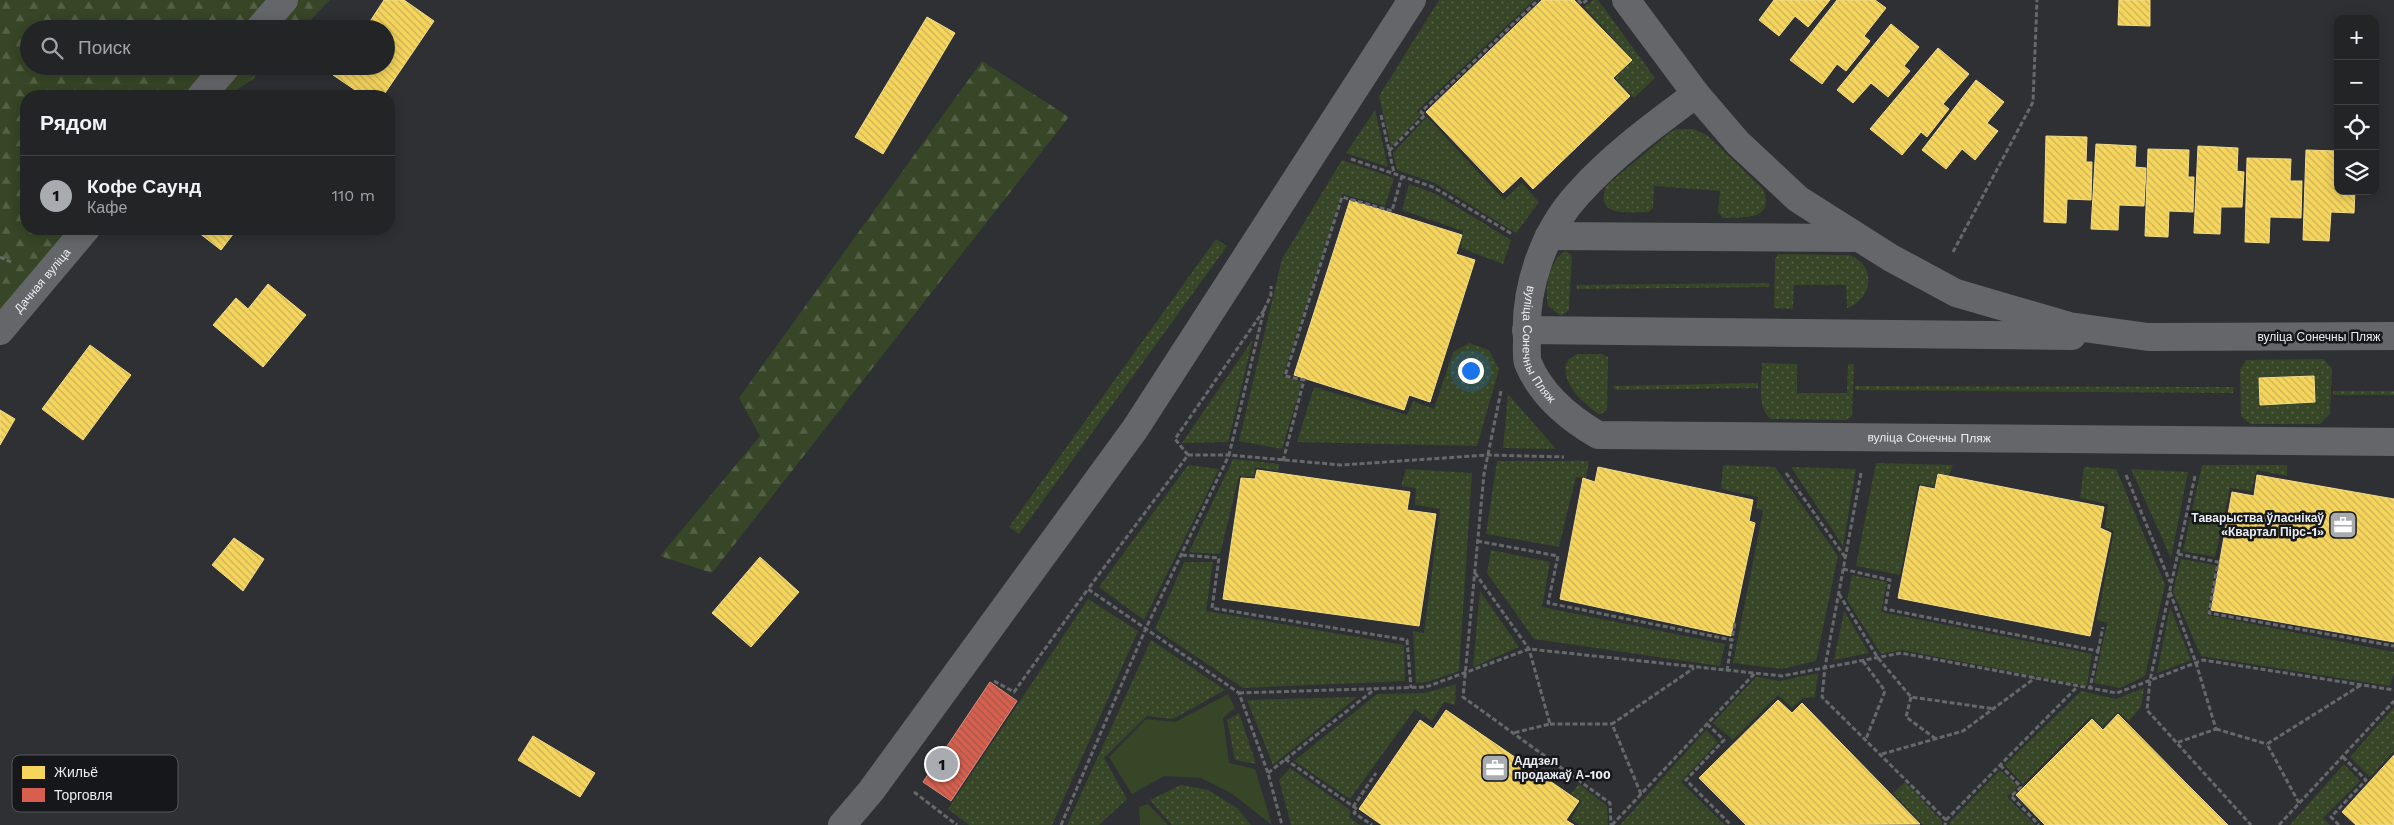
<!DOCTYPE html>
<html lang="ru">
<meta charset="utf-8">
<style>
:root{--surface:#222426;--page:#2e3032;--text:#f1f3f6;--muted:#a2a4a7;--line:#3f4143;--accent:#a8abaf}
body{margin:0;font-family:"Work Sans",sans-serif;background:var(--page);color:var(--text)}
.controls{position:absolute;right:15px;top:15px;display:grid;overflow:hidden;border-radius:10px;box-shadow:0 2px 12px #0003}
.controls button{width:45px;height:45px;display:grid;place-items:center;padding:0;border:0;border-bottom:1px solid var(--line);background:var(--surface);color:var(--text);font:25px sans-serif}
.you{position:absolute;left:1470px;top:370px;width:18px;height:18px;margin:-12px;border:4px solid #fff;border-radius:50%;background:#1a73e8;box-shadow:0 0 0 8px #1a73e833}
.badge{display:grid;place-items:center;width:32px;height:32px;border-radius:50%;background:var(--accent);color:#111;font-size:16px;font-weight:700}
.pin{position:absolute;translate:-50% -50%;border:2px solid #fff;box-shadow:0 1px 5px #0006}
.list{margin:0;padding:0;list-style:none}
h2{display:flex;justify-content:space-between;align-items:center;height:65px;margin:0;padding:0 20px;font-size:21px}
h2 small{font-size:16px;font-weight:400;color:var(--muted)}
.list li{display:grid;grid-template-columns:32px 1fr auto;gap:15px;align-items:center;box-sizing:border-box;height:80px;padding:0 20px;border-top:1px solid var(--line)}
.list b{display:block;font-size:19px;white-space:nowrap}
.list p{margin:0;font-size:16px;white-space:nowrap;color:var(--muted)}
.list em{font-size:16px;font-style:normal;color:var(--muted)}
.icon{flex:none;width:28px;height:28px;fill:none;stroke:currentColor;stroke-width:2;stroke-linecap:round;stroke-linejoin:round}
.map{position:relative;flex:none;width:2394px;height:825px;overflow:hidden}
.search{position:absolute;background:var(--surface);box-shadow:0 2px 12px #0003;left:20px;top:20px;width:375px;height:55px;display:flex;align-items:center;gap:12px;box-sizing:border-box;padding:0 18px;border-radius:28px;color:var(--muted);font-size:19px}
.panel{position:absolute;background:var(--surface);box-shadow:0 2px 12px #0003;left:20px;top:90px;width:375px;height:145px;border-radius:20px}
.map>svg:first-child{display:block}
.grass{fill:url(#grass-dots)}
.forest{fill:url(#forest-firs)}
.green{fill:#374626}
.homes{fill:url(#homes-back-hatch);stroke:#f2dc89}
.shops{fill:url(#shops-back-hatch);stroke:#dc8a7e}
.lines{fill:none;stroke-linecap:round;stroke-linejoin:round}
.path{stroke:#66686a;stroke-width:3;stroke-dasharray:5 2.5;stroke-linecap:butt}
.minor{stroke:#646669;stroke-width:28}
.labels{text-anchor:middle;dominant-baseline:central;stroke-width:5;stroke-linejoin:round;paint-order:stroke}
.street-label{font-size:12px;fill:#eaedf2;stroke:#15171a}
.poi-label{font-size:12px;font-weight:bold;fill:#eaedf2;stroke:#15171a;text-anchor:end}
.key{fill:#15171a;stroke:#55575b;stroke-width:1}
.key-label{font-size:14px;fill:#eaedf2}
</style>
<div class="map">
<svg width="2394" height="825" viewBox="0 0 2394 825">
<defs>
<pattern id="grass-dots" width="8" height="8" patternUnits="userSpaceOnUse" patternTransform="scale(1.25)"><rect width="8" height="8" fill="#374626"/><path d="M2 2h.1M6 6h.1" fill="none" stroke="#546146" stroke-width="1.8" stroke-linecap="round"/></pattern>
<pattern id="forest-firs" width="22" height="20" patternUnits="userSpaceOnUse" patternTransform="scale(1.25)"><rect width="22" height="20" fill="#374626"/><path d="M5 1l3.5 6h-7zM16 11l3.5 6h-7z" fill="#546146"/></pattern>
<pattern id="homes-back-hatch" width="6" height="6" patternUnits="userSpaceOnUse" patternTransform="scale(1.25)"><rect width="6" height="6" fill="#f6d55c"/><path d="M-1 5l2 2M0 0l6 6M5-1l2 2" fill="none" stroke="#cab257"/></pattern>
<pattern id="shops-back-hatch" width="6" height="6" patternUnits="userSpaceOnUse" patternTransform="scale(1.25)"><rect width="6" height="6" fill="#d6604d"/><path d="M-1 5l2 2M0 0l6 6M5-1l2 2" fill="none" stroke="#a4574c"/></pattern>
</defs>
<rect width="100%" height="100%" fill="#2e3033"/>
<g class="grass">
<path d="M1439 0H1534L1417 111 1421 115 1391 147 1379 96Z"/>
<path d="M1593 0H1598L1655 78 1634 98 1615 78 1633 60 1584 7Z"/>
<path d="M1375 110 1388 167 1346 153Z"/>
<path d="M1427 117 1504 200 1522 183 1539 202 1516 233 1435 183 1397 170 1393 153Z"/>
<path d="M1676 129H1694L1708 136 1763 189C1776 221 1744 217 1723 218L1718 212 1720 191 1654 186 1653 208 1649 212C1629 212 1594 218 1606 186L1669 133Z"/>
<path d="M1342 160 1394 178 1385 206 1342 194 1283 376 1302 382 1282 449 1239 441 1282 259Z"/>
<path d="M1409 184 1436 194 1511 240 1503 264 1461 248 1463 231 1402 210Z"/>
<path d="M1216 239 1227 246 1019 534 1009 527Z"/>
<path d="M1566 251 1572 256 1569 310 1561 316 1548 306C1544 290 1549 259 1566 251Z"/>
<path d="M1778 254 1849 255C1877 264 1873 300 1847 308L1846 285H1794L1793 309 1774 308 1775 259Z"/>
<path d="M1769 283V287L1577 289 1576 285Z"/>
<path d="M1253 339 1228 442 1182 443Z"/>
<path d="M1469 343 1489 350 1499 369 1477 446 1297 442 1314 387 1407 415 1413 401 1434 409 1453 352Z"/>
<path d="M1577 354H1602L1608 357 1607 410 1601 414H1598C1582 401 1566 389 1565 367L1569 359Z"/>
<path d="M2323 359 2332 368 2330 414 2320 424H2250L2241 416 2240 370 2246 360Z"/>
<path d="M1762 363 1797 364V393H1847L1848 364H1854L1852 416 1846 420 1771 419C1756 408 1762 379 1762 363Z"/>
<path d="M1758 383V388L1615 390 1613 386Z"/>
<path d="M1855 386 2234 387 2233 393 1855 390Z"/>
<rect x="2333" y="391" width="61" height="4"/>
<path d="M1508 394 1556 449 1503 448Z"/>
<path d="M1233 459 1279 464 1278 471 1255 467 1254 477 1239 476 1220 554 1189 552Z"/>
<path d="M1497 461H1589L1586 478 1576 477 1559 547 1486 534Z"/>
<path d="M1876 463 1953 465 1949 475 1937 473 1934 487 1918 484 1900 575 1856 566Z"/>
<path d="M1188 465 1219 469 1144 620 1099 587Z"/>
<path d="M1723 465 1775 467 1838 556 1816 661 1782 669 1733 663 1763 511 1756 508 1758 497 1721 489Z"/>
<path d="M2202 465H2287V476L2257 470 2251 491 2230 488 2215 557 2183 551Z"/>
<path d="M1791 467 1856 469 1843 546Z"/>
<path d="M2084 467 2116 469 2165 584 2145 676 2120 688 2094 683 2107 623 2097 620 2114 531 2105 527 2108 504 2080 498Z"/>
<path d="M1406 469 1472 473 1459 671 1427 682 1416 683 1413 631 1424 633 1440 509 1415 505 1416 488 1401 486Z"/>
<path d="M2131 469 2188 472 2171 558Z"/>
<path d="M1491 550 1550 562 1542 607 1725 644 1720 666 1534 639 1487 573Z"/>
<path d="M2181 559 2216 565 2207 615 2394 652V673L2390 686 2201 656 2173 592Z"/>
<path d="M1184 562H1213L1206 611 1404 645 1405 681 1243 688 1155 629Z"/>
<path d="M1852 575 1887 582 1881 612 2092 654 2087 686 1902 650 1881 654 1847 600Z"/>
<path d="M1480 591 1519 647 1473 667Z"/>
<path d="M1088 599 1138 631 1052 825H969L948 809Z"/>
<path d="M2170 607 2191 660 2157 673Z"/>
<path d="M1844 611 1869 653 1834 660Z"/>
<path d="M1151 640 1225 690 1173 719 1147 716 1104 758 1127 799 1099 825H1067Z"/>
<path d="M1818 673 1815 697 1803 698 1792 708 1778 695 1733 740 1713 723 1756 677 1780 681Z"/>
<path d="M1456 684 1455 705 1444 702 1432 721 1415 709 1350 799 1294 761 1377 694 1425 693Z"/>
<path d="M2144 688 2141 707 2129 721 2118 712 2102 727 2091 716 2023 784 2005 765 2081 691 2116 699Z"/>
<path d="M1357 697 1273 765 1247 700Z"/>
<path d="M2394 707V751L2370 777 2350 757Z"/>
<path d="M1239 713 1256 764 1235 760 1227 720Z"/>
<path d="M1706 730 1718 742 1681 782 1725 825H1620Z"/>
<path d="M2344 764 2360 781 2323 818 2330 825H2290Z"/>
<path d="M1290 768 1350 810V818L1360 825H1291L1279 780Z"/>
<path d="M2000 770 2018 786 2007 797 2035 825H1950V822Z"/>
<path d="M1905 782 1942 821V825H1923L1893 793Z"/>
<path d="M1579 784 1607 806 1608 825H1579L1571 819 1582 801 1571 794Z"/>
<path d="M1181 785 1208 790 1237 808 1251 825H1172L1150 800Z"/>
</g>
<g class="forest">
<path d="M0 0H330L302 29H29V66H265L252 80 227 96H26V229H69L0 318Z"/>
<path d="M982 61 1069 117 712 573 660 556 760 436 739 398Z"/>
</g>
<g class="green">
<path d="M1228 694 1235 708 1223 718 1229 763 1255 769 1272 825 1231 793 1201 778 1164 776 1132 794 1109 757 1146 719 1175 722Z"/>
<path d="M1148 804 1168 825H1140L1139 807Z"/>
</g>
<g class="homes">
<path d="M384 0H404L434 21 383 96H364L333 75 339 66H386V29H365Z"/>
<path d="M1542 0H1574L1632 60 1613 78 1630 96 1533 189 1521 176 1503 193 1426 112Z"/>
<path d="M1774 0H1830L1808 27 1795 16 1779 36 1759 20Z"/>
<path d="M1837 0H1875L1886 8 1864 36 1870 41 1846 71 1837 64 1822 84 1790 60Z"/>
<path d="M2119 0H2150V26L2118 25Z"/>
<path d="M927 17 955 33 883 154 855 137Z"/>
<path d="M1891 24 1919 47 1904 66 1910 71 1888 97 1871 83 1853 103 1837 90Z"/>
<path d="M1938 48 1969 74 1943 104 1949 109 1927 137 1921 132 1902 155 1870 129Z"/>
<path d="M1976 80 2004 102 1987 123 1998 131 1975 160 1962 149 1946 169 1922 150Z"/>
<path d="M2046 136 2087 137 2086 162H2092L2091 200 2067 199 2066 223 2044 222Z"/>
<path d="M2096 144 2136 146 2135 167 2146 168 2144 206 2119 205 2118 230 2091 229Z"/>
<path d="M2198 146 2238 148 2237 171 2244 172 2242 207H2221L2220 234 2194 233Z"/>
<path d="M2148 149 2189 150 2188 177H2194L2193 212 2169 211 2168 237 2145 236Z"/>
<path d="M2306 150 2338 151V191H2355L2354 213 2331 212 2329 241 2303 240Z"/>
<path d="M2247 158 2291 159 2290 181H2302L2301 218 2270 217 2269 243 2245 242Z"/>
<path d="M1350 200 1462 235 1456 254 1475 260 1430 402 1409 395 1404 410 1294 375Z"/>
<path d="M194 229H237L221 250Z"/>
<path d="M268 284 306 315 263 367 213 325 236 298 248 309Z"/>
<path d="M90 345 131 375 83 440 42 409Z"/>
<path d="M2314 376 2315 402 2260 405 2259 378Z"/>
<path d="M0 410 15 419 0 445Z"/>
<path d="M1598 467 1753 500 1749 521 1755 523 1731 636 1560 599 1583 478 1595 482Z"/>
<path d="M1257 470 1410 492 1407 510 1436 514 1419 626 1223 599 1241 478 1255 479Z"/>
<path d="M1938 474 2104 507 2100 528 2111 533 2090 636 1898 598 1920 486 1935 489Z"/>
<path d="M2257 475 2394 499V642L2211 610 2232 492 2254 496Z"/>
<path d="M234 538 264 559 243 591 212 565Z"/>
<path d="M760 557 799 592 751 647 712 613Z"/>
<path d="M1778 700 1792 713 1802 703 1920 824 1746 825 1699 778Z"/>
<path d="M1446 710 1579 801 1566 820 1574 825H1382L1359 809 1420 720 1433 729Z"/>
<path d="M2118 714 2184 781 2228 825H2045L2016 795 2092 719 2103 730Z"/>
<path d="M533 736 595 773 580 797 518 760Z"/>
<path d="M2394 755V825H2356L2342 812Z"/>
</g>
<path class="shops" d="M990 682 1017 701 951 801 923 782Z"/>
<g class="lines">
<g class="path">
<path d="M1578 0 1582 4 1587 0"/>
<path d="M1381 115 1394 173"/>
<path d="M1389 151 1425 115 1421 112 1538 0"/>
<path d="M1351 159 1433 187 1512 234"/>
<path d="M1953 252 2033 102 2037 0"/>
<path d="M0 257 11 262"/>
<path d="M1264 310 1271 295V286"/>
<path d="M1501 391 1484 474 1463 697 1610 803 1611 825"/>
<path d="M1188 455 1175 439 1264 310 1229 455 1341 465 1488 455 1564 457"/>
<path d="M1283 461 1304 380 1285 376 1342 197 1392 211 1402 176"/>
<path d="M1786 473 1845 557"/>
<path d="M1861 473 1825 667 1822 697 1946 820 1945 825"/>
<path d="M2126 475 2170 582"/>
<path d="M2195 476 2150 680 2147 710 2251 825"/>
<path d="M1477 541 1558 556 1548 603 1732 640 1735 622"/>
<path d="M2178 554 2218 562 2209 613 2394 646"/>
<path d="M1182 555 1219 558 1212 608 1407 640 1411 688"/>
<path d="M1843 569 1890 580 1885 609 2098 651 2090 688"/>
<path d="M1475 573 1529 649 1550 724 1513 733"/>
<path d="M2170 592 2196 663 2216 729 2176 743"/>
<path d="M1839 594 1878 658 1911 697 1995 709"/>
<path d="M2098 651 2103 627"/>
<path d="M1863 661 1885 691 1866 739"/>
<path d="M1727 671 1732 640"/>
<path d="M994 681 1014 692 1088 589"/>
<path d="M1239 693 1426 687 1529 649 1782 676 1901 653 2117 693 2203 660 2394 690"/>
<path d="M1911 697 1906 717 1936 739"/>
<path d="M1550 724H1612"/>
<path d="M1707 724 1724 740 1686 780 1731 825"/>
<path d="M2216 729 2267 744"/>
<path d="M1882 754 1963 731 2035 678"/>
<path d="M1285 759 1357 809 1354 813 1372 825"/>
<path d="M2000 765 2021 787 2011 796 2039 825"/>
<path d="M1268 773 1375 689"/>
<path d="M914 792 957 825"/>
<path d="M1641 794 1612 724 1694 668"/>
<path d="M2299 803 2267 744 2361 685"/>
<path d="M1353 807 1376 773"/>
<path d="M1946 820 2078 686"/>
<path d="M1061 825 1146 628 1229 455H1188L1088 589 1239 693 1268 773 1282 825"/>
<path d="M1612 825 1755 673"/>
<path d="M2279 825 2394 701"/>
<path d="M2339 825 2331 817 2366 780 2342 756"/>
</g>
<g class="minor">
<path d="M1626 0 1696 94"/>
<path d="M259 29 284 0"/>
<path d="M201 96 227 66"/>
<path d="M1549 236 1859 238"/>
<path d="M1526 330 2072 336"/>
<path id="s1" d="M0 331 86 229"/>
<path id="s2" d="M2394 336 2148 337 2069 326 1956 293 1891 258 1798 199 1738 143 1696 94C1654 125 1613 155 1578 194 1543 232 1524 289 1527 340 1527 347 1526 357 1528 363 1541 395 1569 418 1598 435L2394 442"/>
<path d="M842 825 871 791 1135 429 1412 0"/>
</g>
</g>
<defs>
<symbol id="office-square" viewBox="-11 -11 22 22"><rect x="-9" y="-9" width="18" height="18" rx="4" fill="#a8abaf" stroke="#15171a"/><path d="M-6-3h4V-5.5h4V-3h4V5H-6ZM-1-4.5V-3h2v-1.5ZM-6 0V1H6V0Z" fill="#fff"/></symbol>
</defs>
<g fill-rule="evenodd">
<use href="#office-square" x="2327" y="509" width="32" height="32"/>
<use href="#office-square" x="1479" y="752" width="32" height="32"/>
</g>
<g class="labels">
<g class="street-label">
<text stroke="none"><textPath href="#s1" startOffset="66">Дачная вуліца</textPath></text>
<text x="2319" y="337">вуліца Сонечны Пляж</text>
<text stroke="none"><textPath href="#s2" startOffset="1095">вуліца Сонечны Пляж</textPath></text>
<text stroke="none"><textPath href="#s2" startOffset="1544">вуліца Сонечны Пляж</textPath></text>
</g>
<g class="poi-label">
<text x="2324" y="518">Таварыства ўласнікаў<tspan x="2324" dy="14">«Квартал Пірс-1»</tspan></text>
<text x="1514" y="761" text-anchor="start">Аддзел<tspan x="1514" dy="14">продажаў А-100</tspan></text>
</g>
</g>
<rect x="12" y="755" width="166" height="57" rx="8" class="key"/>
<rect x="22" y="766" width="23" height="13" fill="#f6d55c"/>
<rect x="22" y="788" width="23" height="14" fill="#d6604d"/>
<g class="key-label">
<text x="54" y="777">Жильё</text>
<text x="54" y="800">Торговля</text>
</g>
</svg>
<div class="controls">
<button>+</button>
<button>−</button>
<button><svg class="icon" aria-label="locate" viewBox="0 0 24 24"><circle cx="12" cy="12" r="6"/><path d="M12 2v4M12 18v4M2 12h4M18 12h4"/></svg></button>
<button><svg class="icon" aria-label="layers" viewBox="0 0 24 24"><path d="M12 4l9 5-9 5-9-5zM3 14l9 5 9-5"/></svg></button>
</div>
<div class="you"></div>
<div class="pin badge" style="left:942px;top:764px">1</div>
<div class="search"><svg class="icon" aria-label="search" viewBox="0 0 24 24"><circle cx="10" cy="10" r="6"/><path d="M15 15l6 6"/></svg>Поиск</div>
<section class="panel">
<h2>Рядом<small></small></h2>
<ul class="list">
<li><span class="badge">1</span><div><b>Кофе Саунд</b><p>Кафе</p></div><em>110 m</em></li>
</ul>
</section>
</div>
